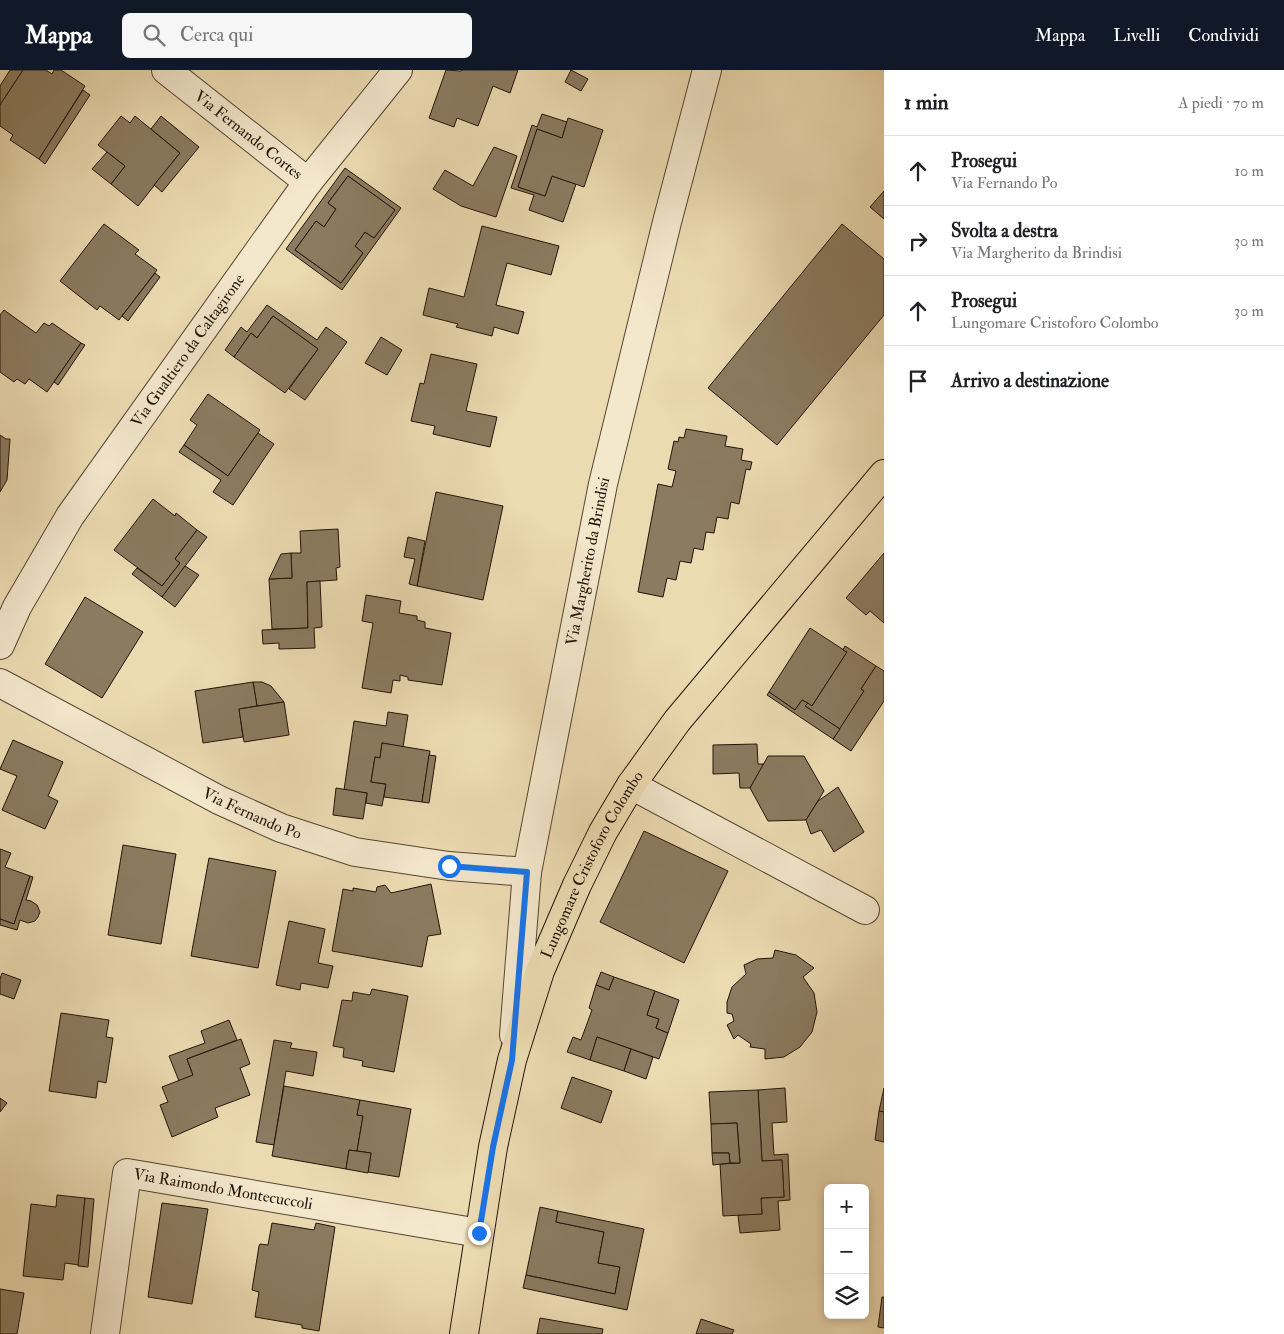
<!DOCTYPE html>
<html lang="it">
<meta charset="utf-8">
<style>
:root{--surface:#fff;--page:#f6f6f6;--text:#202124;--muted:#757577;--line:#e0e0e0;--accent:#111827}
body{margin:0;font-family:"IM FELL Double Pica",serif;background:var(--page);color:var(--text)}
.controls{position:absolute;right:15px;bottom:15px;display:grid;overflow:hidden;border-radius:8px;box-shadow:0 2px 8px #0003}
.controls button{width:45px;height:45px;display:grid;place-items:center;padding:0;border:0;border-bottom:1px solid var(--line);background:var(--surface);color:var(--text);font:25px sans-serif}
.stop{position:absolute;width:15px;height:15px;margin:-11px;border:4px solid #1a73e8;border-radius:50%;background:#fff}
.stop.end{background:#1a73e8;border-color:#fff;box-shadow:0 1px 5px #0008}
.list{margin:0;padding:0;list-style:none}
h2{display:flex;justify-content:space-between;align-items:center;height:65px;margin:0;padding:0 20px;font-size:21px}
h2 small{font-size:16px;font-weight:400;color:var(--muted)}
.list li{display:grid;grid-template-columns:32px 1fr auto;gap:15px;align-items:center;box-sizing:border-box;height:70px;padding:0 20px;border-top:1px solid var(--line)}
.list b{display:block;font-size:19px;white-space:nowrap}
.list p{margin:0;font-size:16px;white-space:nowrap;color:var(--muted)}
.list em{font-size:16px;font-style:normal;color:var(--muted)}
.icon{flex:none;width:28px;height:28px;fill:none;stroke:currentColor;stroke-width:2;stroke-linecap:round;stroke-linejoin:round}
.map{position:relative;flex:none;width:884px;height:1264px;overflow:hidden}
header{display:flex;align-items:center;gap:30px;box-sizing:border-box;height:70px;padding:0 25px;background:var(--accent);color:#fff}
header strong{font-size:24px}
nav{display:flex;gap:28px;margin-inline-start:auto;font-size:18px}
.search{width:350px;height:45px;background:var(--page);display:flex;align-items:center;gap:12px;box-sizing:border-box;padding:0 18px;border-radius:8px;color:var(--muted);font-size:19px}
main{display:flex}
aside{flex:1;background:var(--surface)}
.map>svg:first-child{display:block}
.building{fill:#8b7b60;stroke:#211409;fill-rule:evenodd}
.lines{fill:none;stroke-linecap:round;stroke-linejoin:round}
.minor-casing{stroke:#544633;stroke-width:30}
.major-casing{stroke:#211409;stroke-width:30}
.minor{stroke:#f3e7cc;stroke-width:28}
.major{stroke:#ecdab1;stroke-width:28}
.route{stroke:#1a73e8;stroke-width:6}
.labels{text-anchor:middle;dominant-baseline:central;stroke-width:5;stroke-linejoin:round;paint-order:stroke}
.street-label{font-size:16px;fill:#211409;stroke:#f3e7cc}
</style>
<header>
<strong>Mappa</strong>
<div class="search"><svg class="icon" aria-label="search" viewBox="0 0 24 24"><circle cx="10" cy="10" r="6"/><path d="M15 15l6 6"/></svg>Cerca qui</div>
<nav><a>Mappa</a><a>Livelli</a><a>Condividi</a></nav>
</header>
<main>
<div class="map">
<svg width="884" height="1264" viewBox="0 0 884 1264">
<rect width="100%" height="100%" fill="#ecdab1"/>
<filter id="stains"><feTurbulence type="fractalNoise" baseFrequency=".004" numOctaves="4"/><feColorMatrix values="0 0 0 0 .2 0 0 0 0 .09 0 0 0 0 .02 0 0 0 .5 -.17"/></filter>
<radialGradient id="worn" r=".72"><stop offset=".6" stop-color="#630" stop-opacity="0"/><stop offset="1" stop-color="#630" stop-opacity=".3"/></radialGradient>
<g class="building">
<path d="M10 0H23L0 35V16Z"/>
<path d="M23 0H46L52 4 54 0H61L85 16 39 89 10 70 13 65 0 56V35Z"/>
<path d="M446 0 461 1 462 0H518L510 23 493 16 478 56 457 48 454 57 429 48Z"/>
<path d="M571 0 588 9 581 21 565 12Z"/>
<path d="M83 20 90 25 45 94 39 89Z"/>
<path d="M542 44 567 52 562 68 537 59 518 117 545 126 552 106 576 114 563 152 529 140 534 125 511 118 532 55 537 57Z"/>
<path d="M121 46 130 53 135 46 180 83 138 136 111 114 125 96 98 75Z"/>
<path d="M161 46 199 77 162 122 154 115 180 83 151 59Z"/>
<path d="M568 48 603 60 584 117 552 106 545 126 518 117 537 59 562 68Z"/>
<path d="M494 77 517 86 496 147 461 136 433 119 445 100 473 116Z"/>
<path d="M107 82 125 96 111 114 92 99Z"/>
<path d="M345 98 401 138 342 220 286 179ZM348 106 395 140 374 168 365 162 355 176 363 183 341 213 295 180 316 151 324 157 336 139 328 133Z"/>
<path d="M348 106 395 140 374 168 365 162 355 176 363 183 341 213 295 180 316 151 324 157 336 139 328 133Z"/>
<path d="M884 121V149L870 137Z"/>
<path d="M104 154 139 180 135 184 157 200 119 250 100 236 97 240 60 211Z"/>
<path d="M842 154 884 189V245L777 375 708 318Z"/>
<path d="M482 156 559 176 551 205 507 193 496 235 524 242 518 264 494 257 492 266 456 257 458 254 423 245 429 218 464 227Z"/>
<path d="M155 203 160 207 128 251 122 246Z"/>
<path d="M267 235 317 270 326 257 347 272 305 330 289 319 318 279 273 246 257 268 251 263 234 287 225 280 241 257 247 262Z"/>
<path d="M4 240 36 263 44 253 49 256 52 253 81 273 47 322 29 309 25 314 17 309 14 312 0 302V245Z"/>
<path d="M273 246 318 279 285 323 234 287 251 263 257 268Z"/>
<path d="M381 267 402 280 387 305 365 293Z"/>
<path d="M81 273 85 275 58 315 54 312Z"/>
<path d="M431 284 477 294 466 341 497 347 490 377 433 364 435 356 411 351 420 313 424 314Z"/>
<path d="M208 324 260 360 228 406 184 375 197 355 190 350Z"/>
<path d="M686 359 727 366 725 376 743 379 741 390 752 392 750 400 746 399 739 434 731 432 728 449 717 447 714 463 706 462 703 480 694 478 691 493 680 491 676 510 667 508 663 527 638 522 658 414 672 417 676 401 668 399 674 371 678 372 679 367 684 368Z"/>
<path d="M258 363 274 374 233 435 213 422 221 410 179 382 184 375 228 406Z"/>
<path d="M0 365 6 369H10L7 410 0 422Z"/>
<path d="M436 422 503 436 483 530 417 516Z"/>
<path d="M153 429 175 446 176 443 197 460 175 489 180 493 162 516 114 480Z"/>
<path d="M338 459 340 497 336 498 337 510 307 512 308 558 272 559 269 509 292 508 291 483H301L300 461Z"/>
<path d="M197 460 207 467 162 527 132 504 137 498 162 516 180 493 175 489Z"/>
<path d="M408 467 425 471 417 516 409 514 415 489 404 487Z"/>
<path d="M291 483 292 508 269 509 281 484Z"/>
<path d="M884 483V553L870 541 866 545 846 528Z"/>
<path d="M185 496 199 505 175 537 162 527Z"/>
<path d="M320 511 322 557 314 558 315 578 279 579V573L263 574 262 560 308 558 307 512Z"/>
<path d="M366 525 401 531 399 543 417 546V550L425 552V558L451 563 442 615 408 610V607L400 605V611L393 610 391 623 362 618 373 553 362 551Z"/>
<path d="M85 527 143 562 102 628 45 594Z"/>
<path d="M810 558 847 582 812 636 802 630 795 640 769 622Z"/>
<path d="M845 576 876 596 861 619 864 621 840 659 805 636 808 633 812 636 847 582 843 580Z"/>
<path d="M876 596 884 601V631L851 681 833 669 864 621 861 619Z"/>
<path d="M253 612H262L271 616 284 632 257 636Z"/>
<path d="M253 612 257 636 239 639 243 667 203 673 195 621Z"/>
<path d="M769 622 795 640 802 630 808 633 805 636 840 659 833 669 767 625Z"/>
<path d="M284 632 289 665 244 672 239 639Z"/>
<path d="M388 642 408 645 403 677 382 673 380 688 375 687 371 712 386 714 382 736 366 733 367 723 344 720 354 651 386 656Z"/>
<path d="M13 670 63 692 48 726 58 731 45 759 2 740 17 706 0 699Z"/>
<path d="M382 673 430 681 422 732 384 727 386 714 371 712 375 687 380 688Z"/>
<path d="M757 674 758 694H764L750 718H740L739 703 713 704V675Z"/>
<path d="M429 685 436 686 429 733 422 732Z"/>
<path d="M768 686H804L824 721 806 750 768 751 750 718Z"/>
<path d="M838 717 864 762 834 782 821 760 811 764 806 750 818 731Z"/>
<path d="M336 718 367 723 363 749 333 745Z"/>
<path d="M644 761 728 801 684 893 600 852Z"/>
<path d="M123 775 176 784 161 874 108 865Z"/>
<path d="M0 779 11 783 5 797 30 806 14 854 0 849Z"/>
<path d="M209 788 276 801 258 898 191 886Z"/>
<path d="M30 806 33 807 26 830 31 831 37 835 40 842 38 847 35 851 28 853 20 850 17 860 0 855V849L14 854Z"/>
<path d="M431 814 441 864 428 866 422 897 332 881 343 819 353 821V818L376 822 377 817 385 815 391 823Z"/>
<path d="M289 851 325 859 318 893 333 896 328 918 301 913 300 920 276 915Z"/>
<path d="M775 880 796 885 814 898 803 907 814 923 817 942 812 962 800 977 784 987 765 989V979L750 977 751 974 738 965 734 969 727 955 734 951 732 944 727 943V932L732 917 746 904 744 895 757 889 773 888Z"/>
<path d="M601 902 614 907 609 920 596 915Z"/>
<path d="M2 903 21 910 14 929 0 924V909Z"/>
<path d="M614 907 655 921 647 945 659 949 656 958 668 963 659 989 597 967 590 990 567 982 573 967 581 970 592 940 589 938 596 915 609 920Z"/>
<path d="M372 919 408 926 394 1002 362 996 363 991 343 987 344 978 333 976 342 930 352 931 353 922 370 925Z"/>
<path d="M655 921 679 930 668 963 656 958 659 949 647 945Z"/>
<path d="M61 943 109 950 106 967 113 968 106 1013 98 1011 96 1028 49 1021Z"/>
<path d="M229 950 237 970 187 989 193 1005 179 1011 169 986 205 973 201 961Z"/>
<path d="M597 967 631 979 624 1001 590 990Z"/>
<path d="M241 969 250 994 240 998 250 1025 215 1038 218 1047 172 1067 160 1035 168 1032 162 1017 193 1005 187 989Z"/>
<path d="M274 970 292 973 290 978 317 982 313 1006 286 1001 274 1075 256 1072Z"/>
<path d="M631 979 653 987 646 1009 624 1001Z"/>
<path d="M572 1007 612 1021 601 1053 561 1038Z"/>
<path d="M284 1016 360 1030 357 1045 363 1046 357 1081 349 1080 346 1099 272 1086Z"/>
<path d="M785 1018 787 1052 772 1053 774 1085 788 1084 790 1130 778 1131 780 1160 740 1163 738 1145 762 1144 761 1128 784 1127 782 1090 762 1091 758 1020Z"/>
<path d="M884 1018V1042L879 1041Z"/>
<path d="M758 1020 762 1091 782 1090 784 1127 761 1128 762 1144 723 1146 720 1094 740 1093 737 1053 711 1054 709 1022Z"/>
<path d="M0 1028 7 1033 0 1042Z"/>
<path d="M360 1030 411 1039 399 1107 368 1102 371 1083 357 1081 363 1046 357 1045Z"/>
<path d="M879 1041 884 1042V1072L875 1070Z"/>
<path d="M737 1053 740 1093H730L729 1083H712L711 1054Z"/>
<path d="M349 1080 371 1083 368 1103 346 1099Z"/>
<path d="M712 1083H729L730 1093 713 1095Z"/>
<path d="M57 1125 85 1128 79 1195 65 1193 63 1210 23 1206 31 1134 56 1137Z"/>
<path d="M85 1128 94 1129 88 1197 78 1196Z"/>
<path d="M162 1133 208 1139 192 1234 148 1227Z"/>
<path d="M540 1137 558 1141 556 1152 604 1162 598 1193 620 1197 615 1224 526 1205Z"/>
<path d="M558 1141 644 1159 627 1240 523 1218 526 1205 615 1224 620 1197 598 1193 604 1162 556 1152Z"/>
<path d="M272 1153 314 1160 316 1153 335 1157 319 1261 302 1258V1255L255 1247 259 1222 252 1220 259 1176 260 1174 268 1175Z"/>
<path d="M0 1219 24 1223 17 1264H0Z"/>
<path d="M882 1227H884V1258L878 1257Z"/>
<path d="M540 1248 603 1259 602 1264H537Z"/>
<path d="M701 1249 734 1260 732 1264H696Z"/>
</g>
<g class="lines">
<defs>
<g id="minor">
<path id="s1" d="M166 0 308 112"/>
<path id="s2" d="M0 575 17 537 70 446 308 112 398 0"/>
<path id="s3" d="M0 613 219 730 281 758 355 782 449 796 527 802"/>
<path d="M631 715 865 840"/>
<path id="s4" d="M514 965 527 802 603 414 667 152 707 0"/>
<path id="s5" d="M105 1264 127 1103 479 1163"/>
</g>
<g id="major">
<path id="s6" d="M464 1264 493 1077 512 990 540 901 577 815 603 762 631 715 677 651 884 404"/>
</g>
</defs>
<use href="#minor" class="minor-casing"/>
<use href="#major" class="major-casing"/>
<use href="#minor" class="minor"/>
<use href="#major" class="major"/>
</g>
<g class="lines">
<path class="route" d="M449 796 527 802 512 990 493 1077 479 1163"/>
</g>
<g class="labels">
<g class="street-label">
<text stroke="none"><textPath href="#s1" startOffset="105">Via Fernando Cortes</textPath></text>
<text stroke="none"><textPath href="#s2" startOffset="350">Via Gualtiero da Caltagirone</textPath></text>
<text stroke="none"><textPath href="#s4" startOffset="480">Via Margherito da Brindisi</textPath></text>
<text stroke="none"><textPath href="#s3" startOffset="284">Via Fernando Po</textPath></text>
<text stroke="none"><textPath href="#s6" startOffset="490">Lungomare Cristoforo Colombo</textPath></text>
<text stroke="none"><textPath href="#s5" startOffset="260">Via Raimondo Montecuccoli</textPath></text>
</g>
</g>
<rect width="100%" height="100%" filter="url(#stains)"/>
<rect width="100%" height="100%" fill="url(#worn)"/>
</svg>
<div class="controls">
<button>+</button>
<button>−</button>
<button><svg class="icon" aria-label="layers" viewBox="0 0 24 24"><path d="M12 4l9 5-9 5-9-5zM3 14l9 5 9-5"/></svg></button>
</div>
<div class="stop" style="left:449px;top:796px"></div>
<div class="stop end" style="left:479px;top:1163px"></div>
</div>
<aside>
<h2>1 min<small>A piedi · 70 m</small></h2>
<ul class="list">
<li><svg class="icon" aria-label="ahead" viewBox="0 0 24 24"><path d="M12 20V5M6 11l6-6 6 6"/></svg><div><b>Prosegui</b><p>Via Fernando Po</p></div><em>10 m</em></li>
<li><svg class="icon" aria-label="right" viewBox="0 0 24 24"><path d="M7 20v-9h11M14 6l5 5-5 5"/></svg><div><b>Svolta a destra</b><p>Via Margherito da Brindisi</p></div><em>30 m</em></li>
<li><svg class="icon" aria-label="ahead" viewBox="0 0 24 24"><path d="M12 20V5M6 11l6-6 6 6"/></svg><div><b>Prosegui</b><p>Lungomare Cristoforo Colombo</p></div><em>30 m</em></li>
<li><svg class="icon" aria-label="arrive" viewBox="0 0 24 24"><path d="M6 21V4h12l-3 4 3 4H6"/></svg><div><b>Arrivo a destinazione</b></div></li>
</ul>
</aside>
</main>
